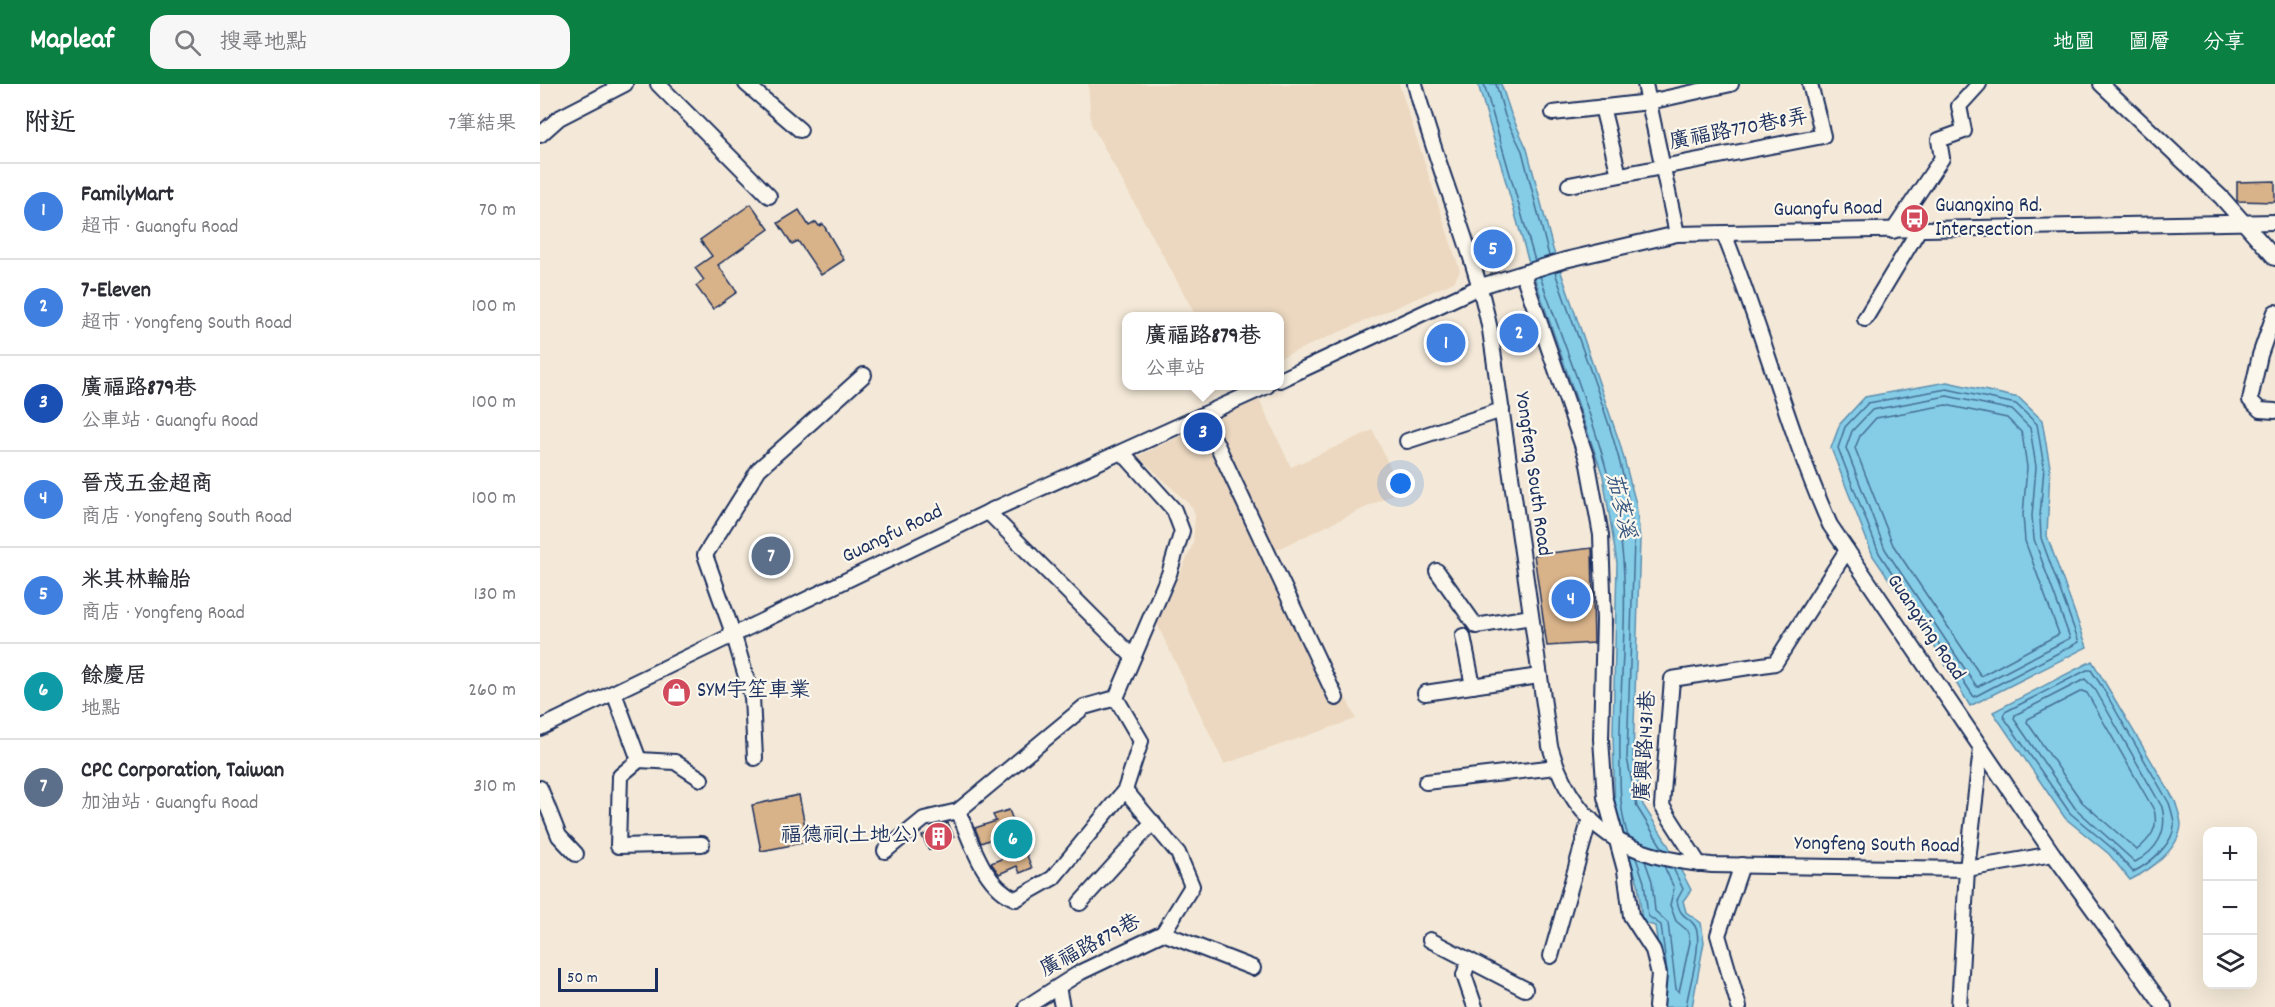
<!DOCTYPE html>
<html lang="zh-TW">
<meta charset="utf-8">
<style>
:root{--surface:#fff;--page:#f7f7f7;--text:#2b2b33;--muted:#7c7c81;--line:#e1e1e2;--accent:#0b8043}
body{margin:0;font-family:Dekko,"LXGW WenKai TC",sans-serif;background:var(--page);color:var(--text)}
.controls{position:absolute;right:18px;bottom:18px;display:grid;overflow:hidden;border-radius:12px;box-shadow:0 6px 24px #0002}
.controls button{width:54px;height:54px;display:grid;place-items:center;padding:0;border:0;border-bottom:2px solid var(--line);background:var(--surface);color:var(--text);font:30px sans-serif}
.scale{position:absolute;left:18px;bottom:15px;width:100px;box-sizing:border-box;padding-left:6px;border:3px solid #1b2f5e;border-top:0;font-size:16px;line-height:21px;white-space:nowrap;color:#1b2f5e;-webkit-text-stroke:4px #fbf7ec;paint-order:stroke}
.you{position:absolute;left:861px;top:400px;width:21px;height:21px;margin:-15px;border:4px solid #fff;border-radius:50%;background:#1a73e8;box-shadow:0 0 0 9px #1a73e833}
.badge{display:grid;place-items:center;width:39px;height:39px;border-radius:50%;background:var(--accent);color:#fff;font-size:20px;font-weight:700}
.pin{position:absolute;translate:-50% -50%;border:3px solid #fff;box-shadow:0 2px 6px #0006}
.popup{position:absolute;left:582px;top:228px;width:162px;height:78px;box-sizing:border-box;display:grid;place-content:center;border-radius:12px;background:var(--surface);filter:drop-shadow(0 2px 4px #0005);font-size:20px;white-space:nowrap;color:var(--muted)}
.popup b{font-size:22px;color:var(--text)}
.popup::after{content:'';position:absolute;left:50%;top:100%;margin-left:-12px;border:12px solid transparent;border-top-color:var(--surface)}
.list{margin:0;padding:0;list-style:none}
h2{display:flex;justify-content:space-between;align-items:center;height:78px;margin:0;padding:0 24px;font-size:26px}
h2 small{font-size:20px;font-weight:400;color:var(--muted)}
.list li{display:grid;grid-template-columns:39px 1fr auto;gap:18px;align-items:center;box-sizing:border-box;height:96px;padding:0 24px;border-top:2px solid var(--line)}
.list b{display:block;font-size:22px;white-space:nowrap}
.list p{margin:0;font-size:20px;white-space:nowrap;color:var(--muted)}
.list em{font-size:20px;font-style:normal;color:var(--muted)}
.icon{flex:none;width:33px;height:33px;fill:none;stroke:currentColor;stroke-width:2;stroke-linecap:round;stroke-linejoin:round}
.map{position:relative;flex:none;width:1735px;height:923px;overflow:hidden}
header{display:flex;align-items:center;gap:36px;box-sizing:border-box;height:84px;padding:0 30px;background:var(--accent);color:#fff}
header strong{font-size:28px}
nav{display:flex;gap:33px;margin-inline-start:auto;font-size:21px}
.search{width:420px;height:54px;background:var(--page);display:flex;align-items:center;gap:15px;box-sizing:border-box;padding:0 21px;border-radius:18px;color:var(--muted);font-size:22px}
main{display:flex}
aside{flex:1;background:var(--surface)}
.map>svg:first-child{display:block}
.built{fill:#ecd8c0}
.water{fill:#85cde7;stroke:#5b8eb0;stroke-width:1.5}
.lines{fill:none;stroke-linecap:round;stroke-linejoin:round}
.shore{stroke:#456e95;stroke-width:1.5}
.building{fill:#d8b289;stroke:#1b2f5e;stroke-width:1.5}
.minor-casing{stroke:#1b2f5e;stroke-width:18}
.minor{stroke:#fbf7ec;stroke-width:14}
.labels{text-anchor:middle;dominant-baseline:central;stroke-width:4.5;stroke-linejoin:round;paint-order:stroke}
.street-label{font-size:21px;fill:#1b2f5e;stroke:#fbf7ec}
.poi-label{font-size:21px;fill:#1b2f5e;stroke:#fbf7ec;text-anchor:start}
.water-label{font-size:22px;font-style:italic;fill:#365680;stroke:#fbf7ec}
</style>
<header>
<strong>Mapleaf</strong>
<div class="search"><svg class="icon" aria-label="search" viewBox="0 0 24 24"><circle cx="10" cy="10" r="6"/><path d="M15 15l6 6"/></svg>搜尋地點</div>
<nav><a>地圖</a><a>圖層</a><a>分享</a></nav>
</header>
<main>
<aside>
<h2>附近<small>7筆結果</small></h2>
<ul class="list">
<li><span class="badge" style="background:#3f7fe0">1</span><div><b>FamilyMart</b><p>超市 · Guangfu Road</p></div><em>70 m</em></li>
<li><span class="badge" style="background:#3f7fe0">2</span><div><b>7-Eleven</b><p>超市 · Yongfeng South Road</p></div><em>100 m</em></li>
<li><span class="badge" style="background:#1a4fb4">3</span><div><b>廣福路879巷</b><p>公車站 · Guangfu Road</p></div><em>100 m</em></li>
<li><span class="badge" style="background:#3f7fe0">4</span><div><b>晉茂五金超商</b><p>商店 · Yongfeng South Road</p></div><em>100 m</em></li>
<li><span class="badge" style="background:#3f7fe0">5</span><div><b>米其林輪胎</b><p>商店 · Yongfeng Road</p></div><em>130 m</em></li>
<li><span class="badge" style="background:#0f9aa8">6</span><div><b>餘慶居</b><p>地點</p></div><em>260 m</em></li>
<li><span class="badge" style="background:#5c6f8a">7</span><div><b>CPC Corporation, Taiwan</b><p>加油站 · Guangfu Road</p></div><em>310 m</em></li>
</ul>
</aside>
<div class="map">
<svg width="1735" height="923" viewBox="0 0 1735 923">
<rect width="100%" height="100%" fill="#f4e9d8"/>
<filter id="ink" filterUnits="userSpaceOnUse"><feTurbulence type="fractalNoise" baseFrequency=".0167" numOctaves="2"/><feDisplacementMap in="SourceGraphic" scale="12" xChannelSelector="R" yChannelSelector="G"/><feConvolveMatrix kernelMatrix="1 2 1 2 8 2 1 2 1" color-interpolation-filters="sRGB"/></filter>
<g filter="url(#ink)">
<g class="built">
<path d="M548 0H859L920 187 914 198 740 274V232H656L551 40Z"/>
<path d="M719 315 751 383 833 346 861 407 736 466 816 635 684 680 617 540 653 460 655 432 652 423 598 372Z"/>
</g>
<g class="water">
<path d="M938 0H961L971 30 987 65 1013 165 1080 360 1096 420 1100 455 1093 673 1103 721 1126 757 1151 806 1143 817 1146 828 1161 839 1164 858 1152 923H1119L1120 875 1115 842 1102 838 1098 799 1075 733 1073 648 1077 479 1063 392 987 172Z"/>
<path d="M1407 298 1479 314 1502 336 1510 383 1507 452 1547 563 1430 622 1393 560 1333 472 1291 364 1300 340 1325 313Z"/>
<path d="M1552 577 1635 717C1637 724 1641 734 1641 741 1639 766 1610 786 1590 796L1569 770 1525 734 1453 628Z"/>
</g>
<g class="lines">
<g class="shore">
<path d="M944 0 995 177"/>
<path d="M956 0 965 32 982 67 1009 172"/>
<path d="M1015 188C1044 275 1085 363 1094 455L1087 674 1097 723 1123 765"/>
<path d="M1000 192C1032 285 1074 377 1083 476 1088 542 1078 613 1080 681 1080 706 1080 728 1088 752"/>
<path d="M1407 305 1476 320 1497 340 1504 383 1500 432 1501 454 1539 558 1434 613 1339 469 1298 364 1305 343 1328 319Z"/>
<path d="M1407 312 1472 326 1490 344 1496 383 1492 432 1494 455 1530 554 1437 603 1345 465 1306 364 1312 347 1332 326Z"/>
<path d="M1406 321 1467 334 1482 349 1487 383 1483 431 1485 457 1519 550 1441 592 1353 461 1315 364 1320 352 1336 334Z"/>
<path d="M1547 586H1551L1561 601 1629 719C1631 725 1633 732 1634 738 1636 759 1609 780 1593 788L1573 765 1530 729 1463 632 1465 628Z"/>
<path d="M1545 595 1555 605 1622 723C1628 747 1618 766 1595 778L1535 724 1474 635 1475 631Z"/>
<path d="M1542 607 1547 609 1614 726C1619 744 1611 754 1597 766L1542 718 1487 638 1488 635Z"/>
<path d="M1096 774 1104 798 1108 832 1121 841 1127 887"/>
<path d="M1105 777 1112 797 1115 827 1128 839 1136 905 1139 908 1150 858 1148 847 1136 837 1130 821 1134 804 1124 782"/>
<path d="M1133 784 1143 805 1137 816C1140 835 1148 831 1155 842 1164 857 1148 905 1146 923"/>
</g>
</g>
<g class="building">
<path d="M1735 97V118L1697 117V98Z"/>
<path d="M211 120 229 145 178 181 197 208 173 225 156 202 164 196 155 184 172 172 160 156Z"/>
<path d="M259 126 269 142 276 138 279 142 283 140 304 176 281 191 258 157 252 160 238 139Z"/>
<path d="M1052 464 1054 559 1007 562 994 471Z"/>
<path d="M259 711 268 758 221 767 212 721Z"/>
<path d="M469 726 492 784 480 789 477 782 459 790 451 779 471 771 464 750 441 759 435 744 456 737 453 731Z"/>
<path d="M408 739 414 753 389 766 382 752Z"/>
</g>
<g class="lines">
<defs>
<g id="minor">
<path d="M118 0 229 112"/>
<path d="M206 0 260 46"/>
<path d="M875 0C896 83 933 162 950 246L1010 662C1034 746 1089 775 1172 781L1427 785 1513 770"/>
<path d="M1105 0 1137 150"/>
<path d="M1561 0 1682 114 1735 174"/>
<path d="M1062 23 1079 91"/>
<path d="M1013 29 1109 18 1191 0"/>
<path d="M0 51 19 34 85 0"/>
<path d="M1029 101 1283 52 1270 0"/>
<path d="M1353 147 1402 74 1399 56 1424 47 1419 22 1439 0"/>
<path d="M1184 150C1223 246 1248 347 1290 441L1513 770 1624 923"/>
<path d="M983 190 1047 375 1061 451 1064 537 1061 655 1065 713 1085 786 1091 832 1113 866 1119 890 1116 923"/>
<path d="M1735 228 1720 271 1710 316 1720 326 1735 327"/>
<path d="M1325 235 1378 147"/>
<path d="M740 296 941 202 1025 176 1137 150 1735 138"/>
<path d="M663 331 796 614"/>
<path d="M867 357 962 326"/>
<path d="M448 428 593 573"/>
<path d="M897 487 936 542 991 533"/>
<path d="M923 552 933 602"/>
<path d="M74 609 99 676"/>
<path d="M885 609 999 592"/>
<path d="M0 644 448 428 727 302"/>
<path d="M215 674 212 613 194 552 165 471 219 385 324 291"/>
<path d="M99 676 80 692 78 762 162 760"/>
<path d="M99 676 135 678 161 695"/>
<path d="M886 698 1016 683"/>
<path d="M0 704 19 752 36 770"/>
<path d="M418 727C431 756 443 802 476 815L513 794 585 706"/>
<path d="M345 767 384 735 418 727 544 623 576 614"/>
<path d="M1159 780 1122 722 1132 595 1235 579 1307 466"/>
<path d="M540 819 613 738"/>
<path d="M623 849 713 884"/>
<path d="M890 856 985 905"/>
<path d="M1011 872 1050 734"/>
<path d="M929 876 924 891 935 923"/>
<path d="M518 903 522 923"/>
<path d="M486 923 541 888 623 849 652 802 638 769 585 706 601 657 576 614 629 490 642 447 634 426 582 368"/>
<path d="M1199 923 1178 851 1202 781"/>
<path d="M1419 923 1427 785 1441 665"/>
</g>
</defs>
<use href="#minor" class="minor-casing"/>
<use href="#minor" class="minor"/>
</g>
</g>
<defs>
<symbol id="bus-disc" viewBox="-11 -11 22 22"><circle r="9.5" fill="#d1495b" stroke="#fbf7ec"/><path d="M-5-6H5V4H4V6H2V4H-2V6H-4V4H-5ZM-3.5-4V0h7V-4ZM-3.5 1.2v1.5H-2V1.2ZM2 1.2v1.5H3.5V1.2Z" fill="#fff"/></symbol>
<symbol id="shop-disc" viewBox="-11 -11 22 22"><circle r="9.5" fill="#d1495b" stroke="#fbf7ec"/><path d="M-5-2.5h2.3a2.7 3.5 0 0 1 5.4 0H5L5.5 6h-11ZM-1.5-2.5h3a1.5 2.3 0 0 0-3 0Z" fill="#fff"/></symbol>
<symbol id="building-disc" viewBox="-11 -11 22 22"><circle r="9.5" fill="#d1495b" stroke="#fbf7ec"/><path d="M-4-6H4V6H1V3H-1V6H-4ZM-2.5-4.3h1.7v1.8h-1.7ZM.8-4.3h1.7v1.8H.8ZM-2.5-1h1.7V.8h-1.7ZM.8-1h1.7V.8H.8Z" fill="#fff"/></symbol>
</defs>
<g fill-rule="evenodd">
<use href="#bus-disc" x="1358" y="118" width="33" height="33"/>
<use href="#shop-disc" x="120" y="592" width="33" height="33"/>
<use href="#building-disc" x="382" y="736" width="33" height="33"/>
</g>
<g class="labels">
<g class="street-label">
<text transform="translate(1199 47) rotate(-11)">廣福路770巷8弄</text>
<text transform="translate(1288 126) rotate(-1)">Guangfu Road</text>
<text transform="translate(992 390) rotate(82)">Yongfeng South Road</text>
<text transform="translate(353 451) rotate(-26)">Guangfu Road</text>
<text transform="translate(1385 544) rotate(56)">Guangxing Road</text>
<text transform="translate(1107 662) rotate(-87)">廣興路1431巷</text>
<text transform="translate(1337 762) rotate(1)">Yongfeng South Road</text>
<text transform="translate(551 863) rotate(-28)">廣福路879巷</text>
</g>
<g class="poi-label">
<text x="1395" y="123">Guangxing Rd.<tspan x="1395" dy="24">Intersection</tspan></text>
<text x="157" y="608">SYM宇笙車業</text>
<text x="377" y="753" text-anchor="end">福德祠(土地公)</text>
</g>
<g class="water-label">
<text transform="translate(1079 422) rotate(77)">茄苳溪</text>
</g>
</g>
</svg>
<div class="controls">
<button>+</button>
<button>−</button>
<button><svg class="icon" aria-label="layers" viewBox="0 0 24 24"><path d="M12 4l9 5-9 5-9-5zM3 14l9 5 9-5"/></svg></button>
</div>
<div class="scale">50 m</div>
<div class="you"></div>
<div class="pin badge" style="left:906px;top:259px;background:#3f7fe0">1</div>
<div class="pin badge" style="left:979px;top:249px;background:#3f7fe0">2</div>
<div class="pin badge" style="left:663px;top:348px;background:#1a4fb4">3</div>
<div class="popup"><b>廣福路879巷</b>公車站</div>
<div class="pin badge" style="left:1031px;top:515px;background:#3f7fe0">4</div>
<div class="pin badge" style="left:953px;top:165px;background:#3f7fe0">5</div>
<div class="pin badge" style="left:473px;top:755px;background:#0f9aa8">6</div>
<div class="pin badge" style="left:231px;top:472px;background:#5c6f8a">7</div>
</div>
</main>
